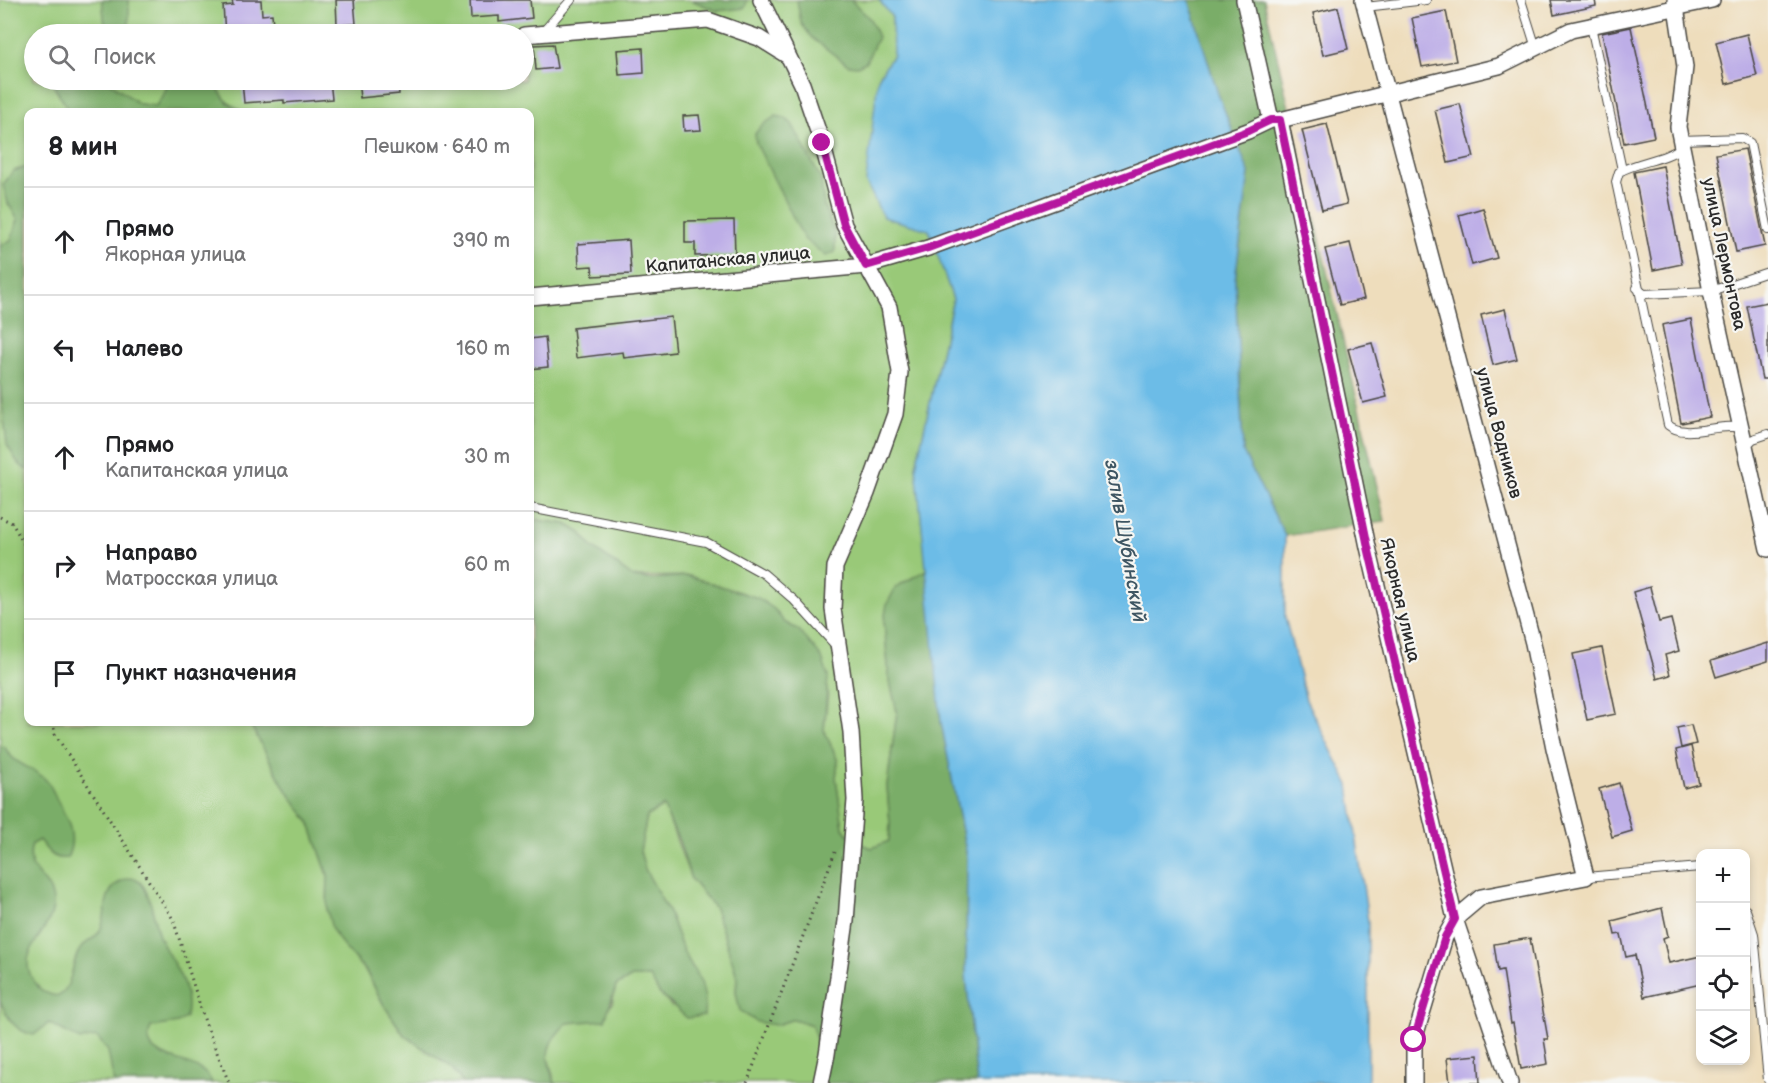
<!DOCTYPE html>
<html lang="ru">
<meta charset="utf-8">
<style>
:root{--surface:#fff;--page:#f2f2f2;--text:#202124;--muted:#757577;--line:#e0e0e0}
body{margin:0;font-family:"Balsamiq Sans",sans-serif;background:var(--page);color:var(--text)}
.controls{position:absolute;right:18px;bottom:18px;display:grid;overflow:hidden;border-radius:12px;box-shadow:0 3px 9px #0003}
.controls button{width:54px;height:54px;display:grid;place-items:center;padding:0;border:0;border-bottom:2px solid var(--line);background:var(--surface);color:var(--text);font:30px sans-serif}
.stop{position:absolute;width:18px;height:18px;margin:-14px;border:4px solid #b5179e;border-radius:50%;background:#fff}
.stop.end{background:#b5179e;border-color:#fff;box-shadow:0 2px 6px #0008}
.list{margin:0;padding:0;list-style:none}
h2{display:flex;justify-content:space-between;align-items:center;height:78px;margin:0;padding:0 24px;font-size:26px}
h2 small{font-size:20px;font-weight:400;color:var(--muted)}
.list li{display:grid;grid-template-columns:39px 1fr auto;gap:18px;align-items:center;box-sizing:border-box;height:108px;padding:0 24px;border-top:2px solid var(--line)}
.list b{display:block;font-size:22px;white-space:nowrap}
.list p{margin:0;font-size:20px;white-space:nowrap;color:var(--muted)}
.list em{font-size:20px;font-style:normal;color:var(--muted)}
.icon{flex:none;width:33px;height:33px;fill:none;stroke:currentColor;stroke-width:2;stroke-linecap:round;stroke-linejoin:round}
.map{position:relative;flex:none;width:1768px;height:1083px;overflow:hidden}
.search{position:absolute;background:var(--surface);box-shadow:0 3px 9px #0003;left:24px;top:24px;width:510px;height:66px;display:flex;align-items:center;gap:15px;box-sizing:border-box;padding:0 21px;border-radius:33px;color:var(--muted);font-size:22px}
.panel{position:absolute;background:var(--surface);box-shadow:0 3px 9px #0003;left:24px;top:108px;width:510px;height:618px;border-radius:12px}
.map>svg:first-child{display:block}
.green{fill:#99c978;stroke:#627a52;stroke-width:1.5}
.forest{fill:#7aad68;stroke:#526c4a;stroke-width:1.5}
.water{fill:#6cbce7;stroke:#4c7489;stroke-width:1.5}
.building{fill:#bdaee7}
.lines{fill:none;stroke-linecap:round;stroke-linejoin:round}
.lane-casing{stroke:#484641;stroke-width:10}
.street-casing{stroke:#484641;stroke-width:18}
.path{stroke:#484641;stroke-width:3;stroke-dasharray:1.5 4.5;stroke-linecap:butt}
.lane{stroke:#fff;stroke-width:8}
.street{stroke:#fff;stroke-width:15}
.route{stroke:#b5179e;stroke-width:8}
.labels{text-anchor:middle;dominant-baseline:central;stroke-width:4.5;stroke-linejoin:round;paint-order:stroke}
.street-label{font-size:18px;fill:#2b2b2b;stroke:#f6f6f2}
.water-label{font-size:20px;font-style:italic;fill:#3e5663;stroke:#f6f6f2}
</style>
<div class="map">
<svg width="1768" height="1083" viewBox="0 0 1768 1083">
<rect width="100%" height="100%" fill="#f6f6f2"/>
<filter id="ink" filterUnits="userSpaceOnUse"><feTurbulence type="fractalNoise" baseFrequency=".0167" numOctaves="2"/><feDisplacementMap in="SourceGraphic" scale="12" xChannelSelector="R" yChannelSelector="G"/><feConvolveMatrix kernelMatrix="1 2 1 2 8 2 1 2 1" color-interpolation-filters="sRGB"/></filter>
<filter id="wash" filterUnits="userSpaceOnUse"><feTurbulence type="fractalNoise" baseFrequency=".008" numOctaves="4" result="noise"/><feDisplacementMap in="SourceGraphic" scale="24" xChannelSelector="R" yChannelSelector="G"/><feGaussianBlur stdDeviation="1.35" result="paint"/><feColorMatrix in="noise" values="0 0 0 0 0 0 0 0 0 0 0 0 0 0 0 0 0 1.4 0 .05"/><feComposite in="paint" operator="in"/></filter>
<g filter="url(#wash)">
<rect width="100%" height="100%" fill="#eeddbc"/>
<g class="green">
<path d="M0 0H879L892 16 893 55 878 78 883 217 929 229 953 299 916 466 928 569 896 587 884 621 889 677 897 712 887 786 890 823 889 841 872 848 855 842 843 828 836 778 838 761 824 730 828 693 799 630 784 622 774 609 689 576 633 577 592 547 581 533 566 524 530 519V112H243L227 102 212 80H524V34H34V80H50L70 112H28V167L13 171 8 203 18 219 11 240 0 246Z"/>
<path d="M107 80H167L166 90 156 106 139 104Z"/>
<path d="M0 383 18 463 28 471V722H244L250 724 285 788 309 821 328 875 327 910 343 945 366 972 384 1005 404 1035 452 1068 463 1083H0Z"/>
<path d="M664 806 691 879 715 908 737 976 736 993 776 1025 794 1019 812 1025C819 1045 822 1064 811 1083H555L547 1054 552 1037 567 1023 585 1020 612 1004 616 986 632 977H650L659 993 672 1007 701 982 683 951 670 915 645 869 640 851 647 815Z"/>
</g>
<g class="forest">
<path d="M102 0H129V34L109 32 105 25Z"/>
<path d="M691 0H747L745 8 717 11Z"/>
<path d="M797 0H851L870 19 878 37 866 62 857 66 848 65 812 38 801 23Z"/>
<path d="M1189 0H1264L1385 521 1285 536 1243 452 1235 280 1249 173 1218 94Z"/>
<path d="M50 80H107L139 104 156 106 166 90 167 80H212L227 102 243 112H70Z"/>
<path d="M776 116 785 118 792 124 821 179 824 206 835 234V252L826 256 804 239 756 143 755 134 761 126Z"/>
<path d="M28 167V471L18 463 7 445 0 383V246L11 240 18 220 8 203 3 185 13 171Z"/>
<path d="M530 519 566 524 581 533 592 547 633 577 650 579 689 576 758 598 774 609 784 622 799 630 822 658 828 676 824 730 838 761 836 778 843 828 855 842 872 848 889 841 890 823 887 786 897 712 889 677 884 621 887 604 896 587 928 569 941 722 967 856 966 975 977 1083H811C822 1064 819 1045 812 1025L794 1019 776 1025 757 1022 740 1011 736 993 737 976 715 908 691 879 679 841 663 806 647 816 640 851 645 869 670 915 683 951 701 982 705 998 704 1016 687 1018 659 993 650 977H632L616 986 605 1020 567 1023C545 1044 544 1055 555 1083H463L452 1068 404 1035 384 1005 366 971 343 946 332 929 327 910 328 875 309 821 285 788 250 724 244 722H530Z"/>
<path d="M0 746 5 747C13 765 31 766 44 778 50 783 53 791 56 798 67 818 78 836 67 858 52 860 48 851 39 840L32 844C23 876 51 875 53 902 55 932 11 950 35 983 42 992 48 995 59 996 74 984 70 966 79 951 84 942 94 940 99 932 109 916 100 894 120 882 150 863 153 922 159 936 171 965 192 980 186 1017L178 1023 151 1027C135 1066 203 1054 212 1083H114L108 1051 97 1037 80 1040 49 1023 34 1035C14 1031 8 1018 0 1001Z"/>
</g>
<path class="water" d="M879 0H1189L1218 94 1249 173 1235 280 1243 452 1285 536V617L1306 700 1349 785 1368 921V1083H977L966 975 967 856 941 722 916 466 953 299 929 230 883 217 866 182 878 78 893 55 892 17Z"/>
<g id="blocks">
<g class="building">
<path d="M232 0H261L262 15 272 14 274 34H225L223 6 233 5Z"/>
<path d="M336 0H354L356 24 337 25Z"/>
<path d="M470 0H530L532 18 499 22V16L471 18Z"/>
<path d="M1551 0H1595L1596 6 1554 15Z"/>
<path d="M1338 7 1348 49 1323 55 1313 13Z"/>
<path d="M1446 11 1456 61 1422 67 1412 18Z"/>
<path d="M1631 27 1654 137 1624 143 1602 33Z"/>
<path d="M1747 34 1757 76 1726 84 1716 42Z"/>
<path d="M553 44 557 68 536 70 534 45Z"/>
<path d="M643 48 644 73 619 75 617 50Z"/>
<path d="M242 80H330L332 99 284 103V100L244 103Z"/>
<path d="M358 80H398L399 94 360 98Z"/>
<path d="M1460 104 1474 157 1448 163 1435 110Z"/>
<path d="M699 115 701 130 684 131 683 116Z"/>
<path d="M1327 124 1347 204 1322 210 1302 130Z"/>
<path d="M1745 149 1765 246 1736 252 1716 154Z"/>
<path d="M1663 166 1682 264 1653 270 1634 172Z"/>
<path d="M1483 208 1497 258 1472 265 1459 215Z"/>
<path d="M734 220 735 255 695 256V243H685V221Z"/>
<path d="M629 240 631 274 593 276 592 266 579 267 578 244Z"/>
<path d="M1350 243 1364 299 1340 305 1325 249Z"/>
<path d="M1768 302V379H1762L1747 306Z"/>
<path d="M1505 309 1517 359 1493 365 1481 315Z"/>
<path d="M671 317 675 352 624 358 623 352 576 358 573 328Z"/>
<path d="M1691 319 1710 417 1681 423 1662 325Z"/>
<path d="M545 337 548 367 530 369V339Z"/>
<path d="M1372 343 1387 397 1363 403 1348 349Z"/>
<path d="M1650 587 1659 622 1671 619 1679 651 1665 655 1670 675 1657 679 1633 592Z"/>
<path d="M1768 643V661L1716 677 1711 661Z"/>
<path d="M1602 648 1616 714 1587 720 1573 654Z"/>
<path d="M1691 725 1696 744 1681 748 1677 728Z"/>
<path d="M1691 746 1699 784 1684 788 1676 750Z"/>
<path d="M1619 783 1632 831 1612 837 1599 789Z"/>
<path d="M1662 908 1668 936 1663 938 1669 963 1701 956V984L1644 997 1635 955 1626 957 1621 934 1615 935 1612 921Z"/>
<path d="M1530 938 1548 1039H1544L1548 1064 1521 1069 1513 1023 1511 1024 1503 970 1498 971 1494 944Z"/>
<path d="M1478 1055 1480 1083H1450L1447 1058Z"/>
</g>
</g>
</g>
<g filter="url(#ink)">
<use href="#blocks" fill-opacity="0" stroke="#484641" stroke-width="1.5"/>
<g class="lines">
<defs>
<g id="lane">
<path d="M1521 0 1536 48"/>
<path d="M1365 7 1426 0"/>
<path d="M1591 26 1622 170"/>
<path d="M543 32 571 0"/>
<path d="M1681 140 1742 138 1750 143 1768 230"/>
<path d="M1682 147C1665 160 1639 161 1619 172L1616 182 1668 425C1687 440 1717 422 1741 428"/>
<path d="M1637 288 1644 294 1711 291 1768 272"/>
<path d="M1746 446 1753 439 1768 434"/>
<path d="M530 508 706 542 764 574 794 600 837 647"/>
<path d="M1586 877 1700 867"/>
<path d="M1746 910 1754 934 1768 1080"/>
</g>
<g id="street">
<path d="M761 0 802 84 822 143 844 225 889 307 900 372 895 414 867 493 835 567 833 609 851 732 855 800 846 921 827 1054 821 1083"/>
<path d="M1244 0 1271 120"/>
<path d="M1363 0 1533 643 1554 748 1586 877 1481 897 1455 919 1510 1083"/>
<path d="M1675 0 1685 67 1678 127 1715 311 1768 549"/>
<path d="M524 35 708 20 759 38 786 55"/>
<path d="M1280 120 1368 547 1455 919 1445 937 1414 1040V1083"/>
<path d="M530 297 866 266 928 248 1248 131 1271 120H1280L1499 66 1571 30 1712 0"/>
</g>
</defs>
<use href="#lane" class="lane-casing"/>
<use href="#street" class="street-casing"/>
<g class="path">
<path d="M0 517 12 523 28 551"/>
<path d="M53 722 55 734 173 919 205 1022 229 1083"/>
<path d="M747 1083 835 852"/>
</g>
<use href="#lane" class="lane"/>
<use href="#street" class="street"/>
</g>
</g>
<g class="lines" filter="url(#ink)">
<path class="route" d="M822 143 844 225 866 266 928 248 1248 131 1271 120H1280L1368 547 1455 919 1445 937 1414 1040"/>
</g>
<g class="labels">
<g class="street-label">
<text transform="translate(1724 254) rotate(78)">улица Лермонтова</text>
<text transform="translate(728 260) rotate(-5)">Капитанская улица</text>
<text transform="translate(1499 433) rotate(75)">улица Водников</text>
<text transform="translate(1400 600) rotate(77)">Якорная улица</text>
</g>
<g class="water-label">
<text transform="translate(1125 541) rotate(80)">залив Шубинский</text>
</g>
</g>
</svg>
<div class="controls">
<button>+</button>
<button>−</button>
<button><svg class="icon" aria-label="locate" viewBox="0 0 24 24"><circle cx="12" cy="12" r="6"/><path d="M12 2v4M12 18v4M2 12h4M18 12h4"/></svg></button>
<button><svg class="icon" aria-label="layers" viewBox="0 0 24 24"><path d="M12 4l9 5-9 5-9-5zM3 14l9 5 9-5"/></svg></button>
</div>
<div class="stop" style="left:1414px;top:1040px"></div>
<div class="stop end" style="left:822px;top:143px"></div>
<div class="search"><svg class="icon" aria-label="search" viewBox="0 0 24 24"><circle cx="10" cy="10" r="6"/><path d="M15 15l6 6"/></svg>Поиск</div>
<section class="panel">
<h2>8 мин<small>Пешком · 640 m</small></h2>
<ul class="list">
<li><svg class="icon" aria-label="ahead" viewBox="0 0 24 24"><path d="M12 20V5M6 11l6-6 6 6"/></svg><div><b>Прямо</b><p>Якорная улица</p></div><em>390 m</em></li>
<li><svg class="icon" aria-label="left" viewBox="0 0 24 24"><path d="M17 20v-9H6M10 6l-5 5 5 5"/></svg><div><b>Налево</b></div><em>160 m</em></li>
<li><svg class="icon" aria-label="ahead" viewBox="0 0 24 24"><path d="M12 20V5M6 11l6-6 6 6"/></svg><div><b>Прямо</b><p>Капитанская улица</p></div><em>30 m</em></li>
<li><svg class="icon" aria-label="right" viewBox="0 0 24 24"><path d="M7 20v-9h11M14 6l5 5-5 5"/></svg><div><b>Направо</b><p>Матросская улица</p></div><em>60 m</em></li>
<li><svg class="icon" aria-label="arrive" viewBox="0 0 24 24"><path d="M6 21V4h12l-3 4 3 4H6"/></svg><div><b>Пункт назначения</b></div></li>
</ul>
</section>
</div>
